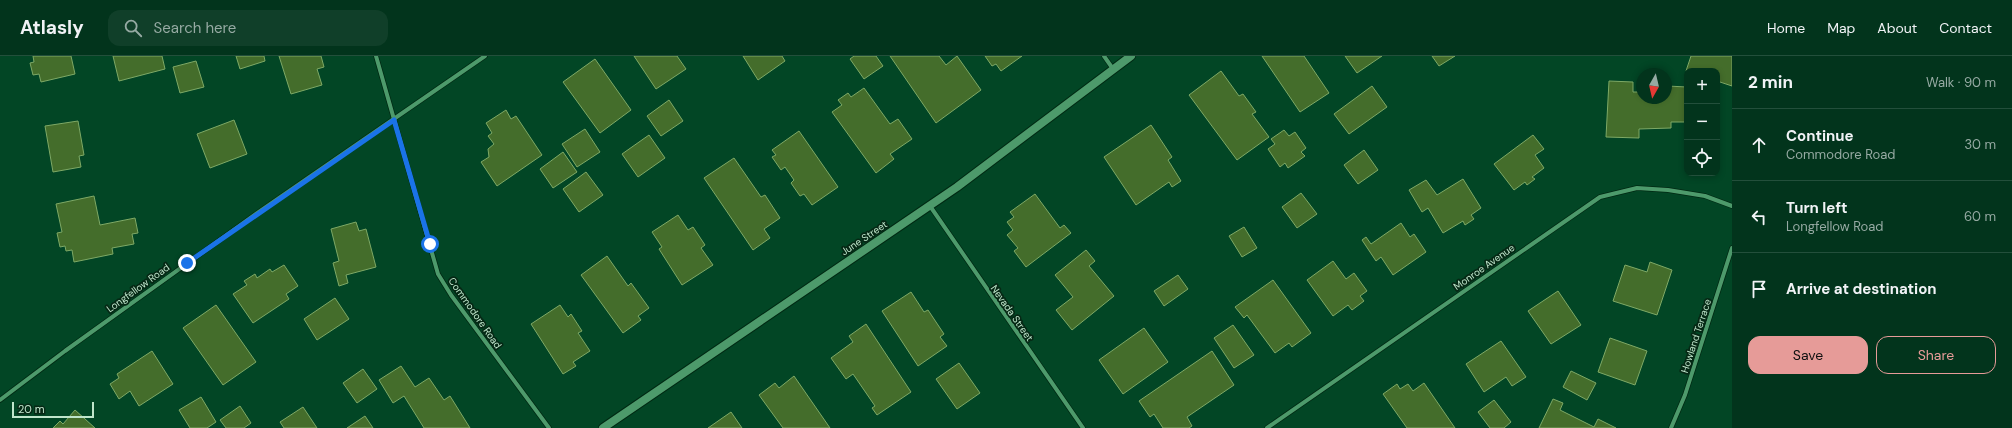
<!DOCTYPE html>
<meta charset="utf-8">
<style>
:root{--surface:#02341c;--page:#103f29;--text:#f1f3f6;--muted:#96aaa3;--line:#234f3b;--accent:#e69b98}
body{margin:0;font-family:"DM Sans",sans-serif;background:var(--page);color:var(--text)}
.controls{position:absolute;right:12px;top:12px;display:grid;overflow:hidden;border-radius:8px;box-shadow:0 2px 6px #0003}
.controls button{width:36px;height:36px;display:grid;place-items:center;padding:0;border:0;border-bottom:1px solid var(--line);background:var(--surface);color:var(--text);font:20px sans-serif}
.compass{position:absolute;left:1636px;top:12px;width:36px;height:36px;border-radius:50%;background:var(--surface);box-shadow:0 2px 6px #0003;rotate:188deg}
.scale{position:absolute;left:12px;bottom:10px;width:82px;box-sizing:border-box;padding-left:4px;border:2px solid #bfe5cb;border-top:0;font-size:11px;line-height:14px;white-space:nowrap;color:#bfe5cb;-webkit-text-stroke:3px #062815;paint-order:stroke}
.stop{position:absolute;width:12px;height:12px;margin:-9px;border:3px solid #1a73e8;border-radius:50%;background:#fff}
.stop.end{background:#1a73e8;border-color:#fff;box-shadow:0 1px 4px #0008}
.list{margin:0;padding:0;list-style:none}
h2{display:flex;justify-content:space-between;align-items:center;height:52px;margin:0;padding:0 16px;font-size:17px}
h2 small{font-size:13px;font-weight:400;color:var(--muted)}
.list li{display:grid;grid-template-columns:26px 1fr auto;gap:12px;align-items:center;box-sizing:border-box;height:72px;padding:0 16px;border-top:1px solid var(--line)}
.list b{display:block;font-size:15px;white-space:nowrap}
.list p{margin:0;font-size:13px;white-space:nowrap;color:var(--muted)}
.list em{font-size:13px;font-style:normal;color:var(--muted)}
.actions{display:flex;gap:8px;padding:12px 16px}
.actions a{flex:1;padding:9px 0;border:1px solid var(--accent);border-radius:12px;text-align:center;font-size:14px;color:var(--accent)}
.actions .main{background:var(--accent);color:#111}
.icon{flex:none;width:22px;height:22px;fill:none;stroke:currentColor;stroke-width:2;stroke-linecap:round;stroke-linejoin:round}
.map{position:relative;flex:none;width:1732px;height:372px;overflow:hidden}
header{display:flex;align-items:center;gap:24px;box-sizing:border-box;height:56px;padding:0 20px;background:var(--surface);border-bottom:1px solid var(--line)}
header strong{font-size:19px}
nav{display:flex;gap:22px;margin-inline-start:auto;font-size:14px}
.search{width:280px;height:36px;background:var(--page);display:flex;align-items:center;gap:10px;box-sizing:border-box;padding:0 14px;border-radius:12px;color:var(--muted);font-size:15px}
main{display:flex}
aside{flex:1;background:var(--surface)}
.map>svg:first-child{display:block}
.building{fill:#446d2b;stroke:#7ea966}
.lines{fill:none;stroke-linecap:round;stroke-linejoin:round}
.street-casing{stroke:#002913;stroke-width:5.5}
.secondary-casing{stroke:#002913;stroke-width:10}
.street{stroke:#4d9a6b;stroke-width:4}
.secondary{stroke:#4d9a6b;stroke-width:8}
.route{stroke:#1a73e8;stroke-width:5}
.labels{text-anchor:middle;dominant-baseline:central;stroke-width:3.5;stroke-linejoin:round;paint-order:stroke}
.street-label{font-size:10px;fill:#bfe5cb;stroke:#062815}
</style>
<header>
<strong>Atlasly</strong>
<div class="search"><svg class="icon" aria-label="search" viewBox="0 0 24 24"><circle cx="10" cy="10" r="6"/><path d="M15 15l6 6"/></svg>Search here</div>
<nav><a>Home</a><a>Map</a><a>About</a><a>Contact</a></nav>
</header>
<main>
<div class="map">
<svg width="1732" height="372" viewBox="0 0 1732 372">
<rect width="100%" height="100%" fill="#024625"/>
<g class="building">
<path d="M33 0H71L75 18 41 26 39 18 33 19 30 7 34 6Z"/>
<path d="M113 0H162L165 13 119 25Z"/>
<path d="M236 0H264L265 5 240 13Z"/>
<path d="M279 0H321L324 11 317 13 322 29 291 38Z"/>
<path d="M634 0H677L686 13 656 33Z"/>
<path d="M743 0H782L785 5 758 24Z"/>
<path d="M854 0H876L883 10 864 23 850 3Z"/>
<path d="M890 0H939L946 9 957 0 981 34 936 67Z"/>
<path d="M985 0H1022L1001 15 996 8 992 10Z"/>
<path d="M1262 0H1304L1329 37 1300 56Z"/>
<path d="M1345 0H1382L1357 17Z"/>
<path d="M1432 0H1455L1439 10Z"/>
<path d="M1691 0H1732V30L1717 25V15H1686Z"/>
<path d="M595 3 631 54 600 77 563 26Z"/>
<path d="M196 5 204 31 180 37 173 11Z"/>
<path d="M1221 15 1239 40 1243 38 1256 56 1252 58 1269 81 1237 104 1189 39Z"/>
<path d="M1609 25 1633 26V36H1642V42H1666L1667 30 1687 31 1686 66H1671V72L1639 73V82L1606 81Z"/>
<path d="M1372 30 1387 51 1349 78 1334 58Z"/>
<path d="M864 32 890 68 898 63 912 83 890 98 894 103 876 117 832 56 842 49 838 44 848 37 851 41Z"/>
<path d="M669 44 683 65 661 80 647 60Z"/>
<path d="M506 54 511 63 516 60 542 99 497 130 481 106 489 101 488 93 494 88 488 80 492 77 486 67Z"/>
<path d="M234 64 247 98 210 112 197 78Z"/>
<path d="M78 65 84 99 79 100 81 111 53 116 45 70Z"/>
<path d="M1151 69 1172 101 1168 104 1181 125 1172 131 1169 126 1136 149 1104 101Z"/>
<path d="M585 73 600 96 577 111 562 88Z"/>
<path d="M1284 74 1289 80 1295 76 1306 92 1301 96 1305 100 1288 112 1285 107 1280 111 1268 93 1275 88 1271 83Z"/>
<path d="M799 75 838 131 812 149 804 138 800 140 791 127 794 124 785 111 781 114 772 101 776 99 772 94Z"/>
<path d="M649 79 665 102 638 121 622 98Z"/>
<path d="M1533 79 1544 93 1535 99 1544 112 1532 121 1535 123 1527 129 1525 126 1514 134 1494 108Z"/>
<path d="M1364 94 1378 114 1358 128 1344 109Z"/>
<path d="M563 96 577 116 553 132 540 113Z"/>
<path d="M734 102 761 141 765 139 780 162 764 173 770 182 753 194 704 122Z"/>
<path d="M586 116 603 139 579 156 563 133Z"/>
<path d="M1463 123 1481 152 1471 159 1474 163 1465 169 1463 165 1443 177 1428 152 1422 156 1409 134 1426 124 1437 139Z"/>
<path d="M1301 137 1317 158 1297 172 1282 151Z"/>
<path d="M1035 138 1060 172 1064 169 1071 177 1026 211 1014 195 1018 192 1007 179 1013 174 1007 166 1014 161 1010 156Z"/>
<path d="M94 140 100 169 135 162 138 177 132 178 134 188 112 192 113 198 74 206 72 194 66 195 65 190 60 191 57 177 62 176 56 148Z"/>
<path d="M678 159 688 174 693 171 705 189 701 192 713 209 682 229 659 193 662 191 652 176Z"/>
<path d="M356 166 359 175 366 173 376 211 346 219 348 227 339 230 333 207 339 205 331 173Z"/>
<path d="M1401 167 1410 181 1414 178 1426 196 1393 219 1381 201 1376 205 1362 184 1366 181 1371 188Z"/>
<path d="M1244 171 1257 192 1242 201 1229 180Z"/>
<path d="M1086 194 1095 205 1089 210 1114 240 1072 274 1056 254 1073 241 1055 219Z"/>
<path d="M607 200 628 230 631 227 649 252 638 260 641 264 623 277 581 219Z"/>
<path d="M1333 205 1346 223 1354 217 1367 235 1360 240 1364 245 1352 254 1348 249 1333 260 1307 224Z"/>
<path d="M1650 206 1672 214 1657 259 1613 245 1625 209 1647 216Z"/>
<path d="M284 209 298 230 286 238 289 243 253 267 233 238 247 229 244 225 255 218 257 222 270 213 272 216Z"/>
<path d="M1178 219 1188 233 1164 250 1154 235Z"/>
<path d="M1273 224 1311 277 1292 291 1289 287 1275 297 1247 259 1244 262 1235 251Z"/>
<path d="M1558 235 1581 269 1551 288 1528 255Z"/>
<path d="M911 236 924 256 928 254 944 278 940 281 947 290 918 310 882 255Z"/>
<path d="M335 242 349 263 317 284 304 263Z"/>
<path d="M216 249 256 306 223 329 183 272Z"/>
<path d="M560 249 568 261 571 258 582 275 578 277 590 295 573 306 576 310 563 318 531 268Z"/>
<path d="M866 268 911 336 877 359 872 352 875 350 853 318 846 323 831 302 853 286 849 280Z"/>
<path d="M1233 269 1254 299 1234 312 1214 282Z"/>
<path d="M1144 272 1168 306 1123 338 1099 304Z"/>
<path d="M1610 282 1647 295 1635 329 1598 316Z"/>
<path d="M1501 285 1526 321 1512 330 1506 321 1484 336 1466 308Z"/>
<path d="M152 295 173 328 139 350 130 335 119 343 110 328 119 322 117 318Z"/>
<path d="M1212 295 1234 329 1187 361 1192 370 1189 372H1163L1154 358 1150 361 1139 345Z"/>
<path d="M959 307 980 337 957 353 936 323Z"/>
<path d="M401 310 415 331 429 322 444 344 450 340 470 372H424L404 340 393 347 379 324Z"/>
<path d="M363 313 377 333 357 347 343 327Z"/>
<path d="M1571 315 1596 327 1587 344 1563 331Z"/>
<path d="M794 320 830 372H783L759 339 775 327 779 332Z"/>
<path d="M1424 327 1455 372H1407L1383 338 1397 328 1400 333 1408 328 1413 335Z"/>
<path d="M201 341 216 366 207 372H190L179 354Z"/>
<path d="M1553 343 1563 347 1560 354 1594 371 1598 363 1616 372H1539Z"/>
<path d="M1494 344 1511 366 1504 372H1490L1478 356Z"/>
<path d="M240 350 251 367 244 372H226L220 364Z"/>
<path d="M303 351 317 372H284L280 366Z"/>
<path d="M75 354 95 372H53L60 365 63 368Z"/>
<path d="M731 356 742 372H708Z"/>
<path d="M365 360 373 372H347Z"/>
</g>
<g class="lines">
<defs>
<g id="street">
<path d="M376 0 438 218 451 239 549 372"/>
<path d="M1104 0 1113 13"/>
<path d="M930 150 1083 372"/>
<path d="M0 344 65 295 256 158 485 0"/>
<path d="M1267 372 1600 141 1637 132 1668 134 1705 140 1732 150"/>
<path d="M1671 372 1685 339 1732 192"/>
</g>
<path id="secondary" d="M603 372 957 131 1131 0"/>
</defs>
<use href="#street" class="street-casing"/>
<use href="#secondary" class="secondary-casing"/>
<use href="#street" class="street"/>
<use href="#secondary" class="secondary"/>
</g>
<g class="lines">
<path class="route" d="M187 207 394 64 430 188"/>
</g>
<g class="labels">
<g class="street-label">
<text transform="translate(864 182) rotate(-34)">June Street</text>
<text transform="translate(1484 211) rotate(-35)">Monroe Avenue</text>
<text transform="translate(138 232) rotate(-36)">Longfellow Road</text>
<text transform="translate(475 257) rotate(55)">Commodore Road</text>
<text transform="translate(1012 257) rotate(55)">Nevada Street</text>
<text transform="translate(1696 280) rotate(-72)">Howland Terrace</text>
</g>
</g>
</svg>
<div class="controls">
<button>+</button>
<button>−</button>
<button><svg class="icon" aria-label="locate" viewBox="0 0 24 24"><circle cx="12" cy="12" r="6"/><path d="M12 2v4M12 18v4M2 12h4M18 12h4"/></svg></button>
</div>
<svg class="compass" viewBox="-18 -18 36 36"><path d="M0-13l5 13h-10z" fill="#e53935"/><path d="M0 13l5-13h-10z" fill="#96aaa3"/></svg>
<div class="scale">20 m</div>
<div class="stop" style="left:430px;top:188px"></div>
<div class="stop end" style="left:187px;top:207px"></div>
</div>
<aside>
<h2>2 min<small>Walk · 90 m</small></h2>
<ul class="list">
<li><svg class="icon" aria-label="ahead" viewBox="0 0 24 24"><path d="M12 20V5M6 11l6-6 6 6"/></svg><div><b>Continue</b><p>Commodore Road</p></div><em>30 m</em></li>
<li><svg class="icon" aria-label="left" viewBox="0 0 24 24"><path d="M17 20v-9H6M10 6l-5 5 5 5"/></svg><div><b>Turn left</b><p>Longfellow Road</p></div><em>60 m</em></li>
<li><svg class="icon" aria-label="arrive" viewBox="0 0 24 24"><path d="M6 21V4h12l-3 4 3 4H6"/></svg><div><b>Arrive at destination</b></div></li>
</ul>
<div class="actions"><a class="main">Save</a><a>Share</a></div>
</aside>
</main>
